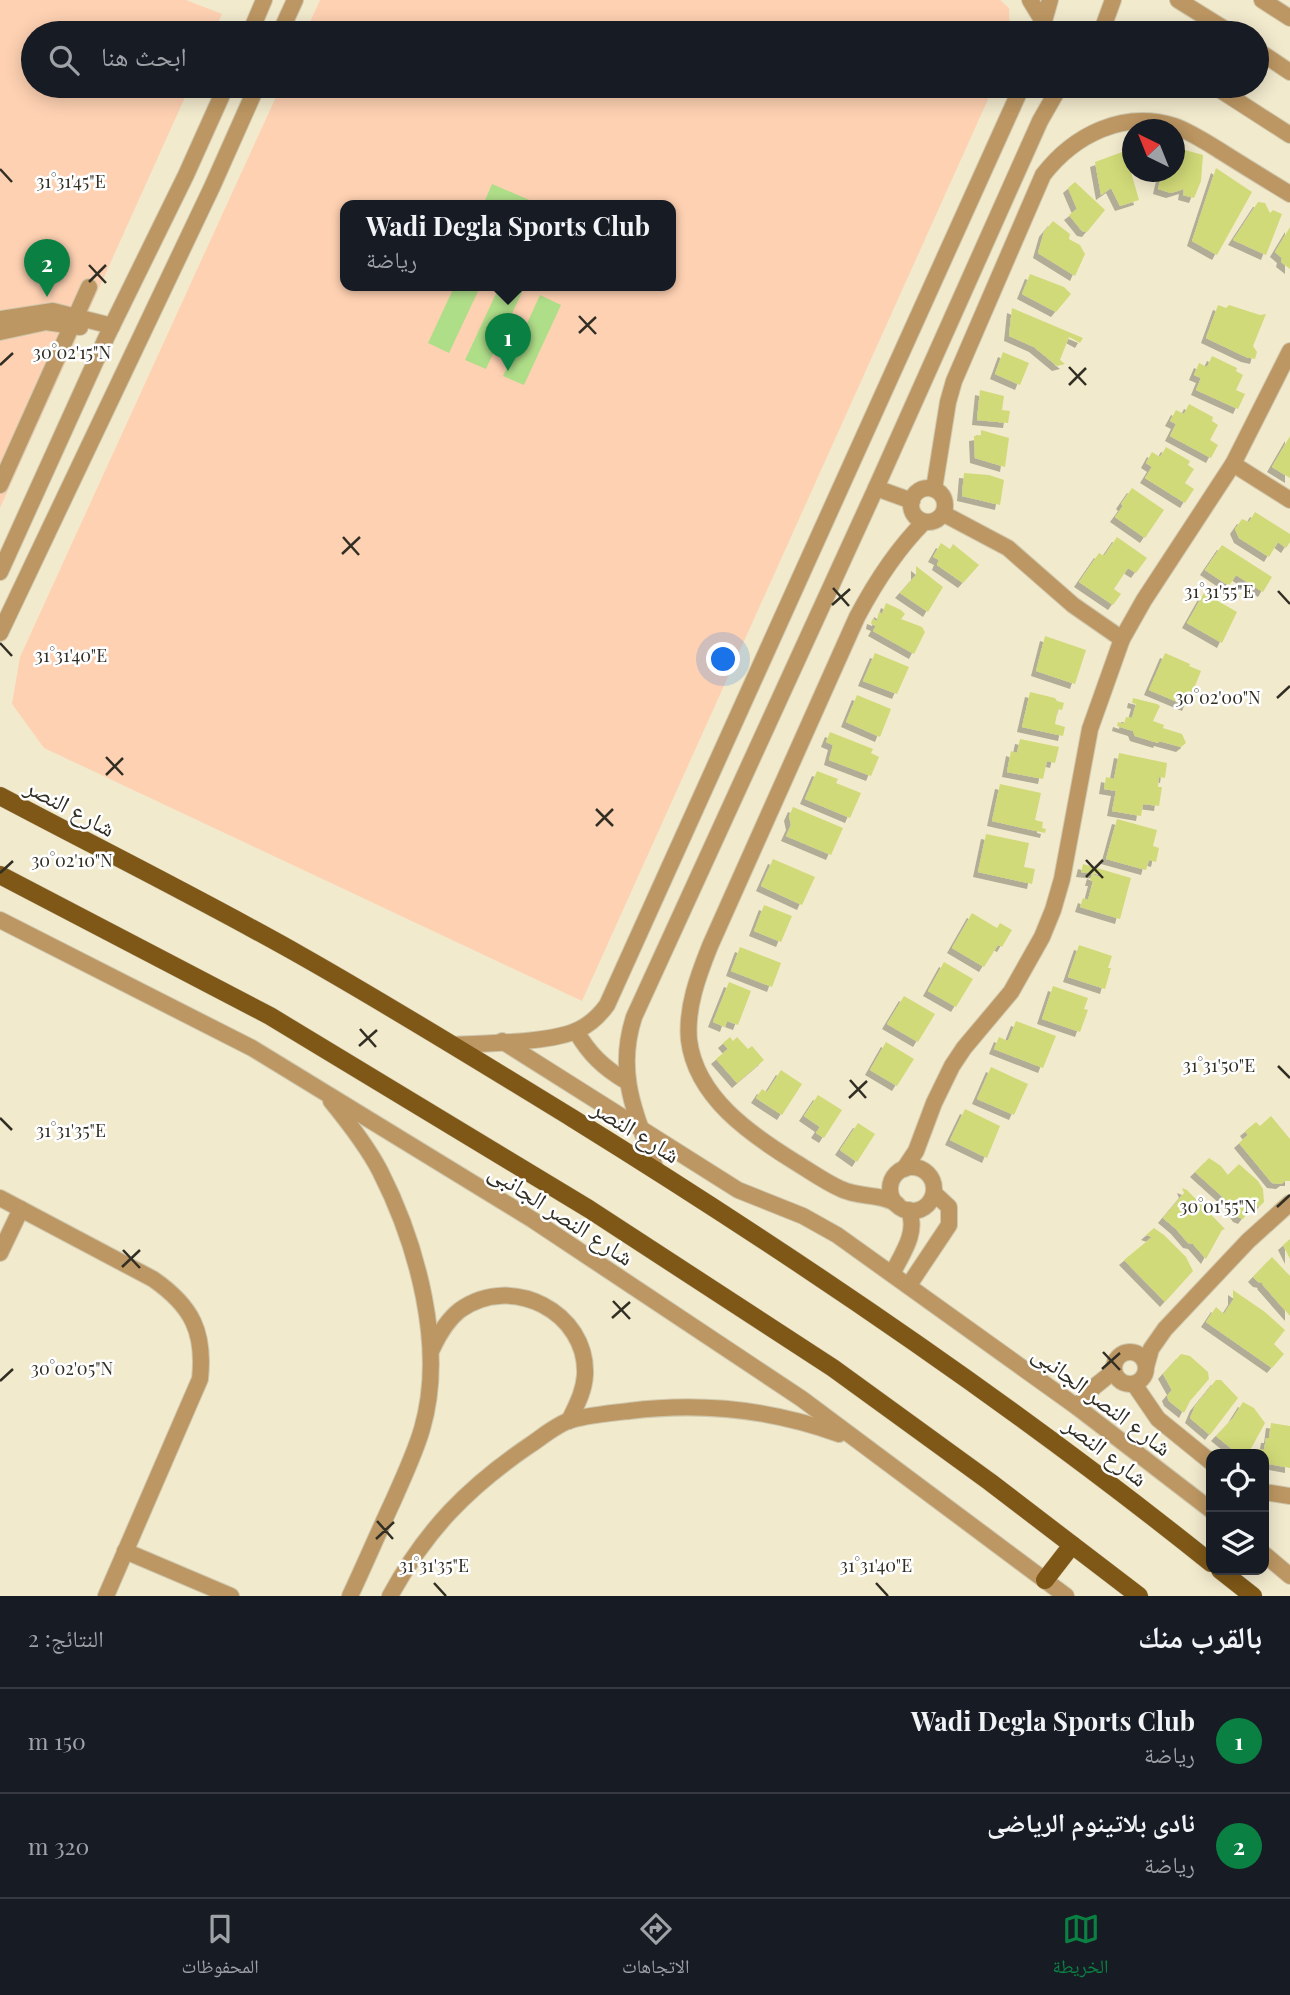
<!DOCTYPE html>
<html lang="ar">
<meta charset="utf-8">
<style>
:root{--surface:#171b24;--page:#242831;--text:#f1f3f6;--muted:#9ea1a6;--line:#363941;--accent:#0b8043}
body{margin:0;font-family:"Playfair Display","Noto Naskh Arabic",serif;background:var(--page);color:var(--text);direction:rtl}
.controls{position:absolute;right:21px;bottom:21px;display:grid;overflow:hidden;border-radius:14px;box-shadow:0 4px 18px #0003}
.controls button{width:63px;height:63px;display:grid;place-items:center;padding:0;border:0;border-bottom:2px solid var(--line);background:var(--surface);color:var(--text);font:35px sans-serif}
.compass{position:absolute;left:1122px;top:119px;width:63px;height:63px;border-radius:50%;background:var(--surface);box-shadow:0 4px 18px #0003;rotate:317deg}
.you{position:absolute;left:724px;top:660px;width:24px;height:24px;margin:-18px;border:5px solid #fff;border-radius:50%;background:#1a73e8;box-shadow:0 0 0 10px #1a73e833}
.badge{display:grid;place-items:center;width:46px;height:46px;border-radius:50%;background:var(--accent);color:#fff;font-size:23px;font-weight:700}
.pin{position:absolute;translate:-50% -58px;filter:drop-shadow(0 2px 4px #0008)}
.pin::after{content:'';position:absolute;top:37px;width:24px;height:21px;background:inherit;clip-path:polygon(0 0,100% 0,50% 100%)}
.popup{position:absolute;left:340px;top:200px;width:336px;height:91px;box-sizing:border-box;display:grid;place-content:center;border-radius:14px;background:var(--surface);filter:drop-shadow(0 2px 5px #0005);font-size:23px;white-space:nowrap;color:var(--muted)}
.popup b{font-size:26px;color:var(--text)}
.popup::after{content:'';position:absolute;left:50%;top:100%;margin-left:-14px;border:14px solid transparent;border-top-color:var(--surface)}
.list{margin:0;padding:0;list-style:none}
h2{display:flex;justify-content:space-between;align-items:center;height:91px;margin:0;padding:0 28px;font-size:30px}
h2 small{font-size:23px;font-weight:400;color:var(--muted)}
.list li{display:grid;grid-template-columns:46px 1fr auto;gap:21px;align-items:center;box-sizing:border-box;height:105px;padding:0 28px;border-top:2px solid var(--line)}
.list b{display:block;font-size:26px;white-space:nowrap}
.list p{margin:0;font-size:23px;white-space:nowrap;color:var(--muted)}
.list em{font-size:23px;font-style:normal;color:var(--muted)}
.icon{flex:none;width:38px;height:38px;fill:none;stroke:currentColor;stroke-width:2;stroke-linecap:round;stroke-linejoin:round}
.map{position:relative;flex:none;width:1290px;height:1596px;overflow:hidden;direction:ltr}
.search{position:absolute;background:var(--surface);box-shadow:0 4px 18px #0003;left:21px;right:21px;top:21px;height:77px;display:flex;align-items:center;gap:18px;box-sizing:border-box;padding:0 24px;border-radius:38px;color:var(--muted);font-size:26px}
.sheet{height:301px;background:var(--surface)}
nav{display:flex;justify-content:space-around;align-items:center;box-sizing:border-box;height:98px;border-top:2px solid var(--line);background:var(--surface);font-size:19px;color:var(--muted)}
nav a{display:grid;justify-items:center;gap:4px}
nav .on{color:var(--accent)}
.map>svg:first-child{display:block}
.green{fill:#fed1b2;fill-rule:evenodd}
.water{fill:#afde89}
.building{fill:#d1da78;filter:url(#shadow)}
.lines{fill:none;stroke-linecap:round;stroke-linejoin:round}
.minor-casing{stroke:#cfc8ae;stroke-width:18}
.major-casing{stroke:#cfc8ae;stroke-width:19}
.minor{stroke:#bd9763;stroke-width:16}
.major{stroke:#7f5817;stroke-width:18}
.ticks{fill:none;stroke:#312e23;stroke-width:2.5}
.labels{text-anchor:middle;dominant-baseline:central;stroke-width:5;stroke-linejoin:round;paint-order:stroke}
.street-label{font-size:24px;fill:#312e23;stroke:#fff}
.ticks-label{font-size:18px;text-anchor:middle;fill:#312e23;stroke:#fff;stroke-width:5;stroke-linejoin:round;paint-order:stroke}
</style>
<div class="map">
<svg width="1290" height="1596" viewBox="0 0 1290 1596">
<defs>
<filter id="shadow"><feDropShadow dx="-5" dy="5" stdDeviation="0" flood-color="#0004"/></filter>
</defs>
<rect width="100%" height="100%" fill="#f2eacd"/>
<g class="green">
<path d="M0 0H186L222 14 213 33H33V86H190L0 508Z"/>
<path d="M320 0H1000L1009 8 1010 33H305Z"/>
<path d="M281 86H994L582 1001 44 748 12 704 20 657ZM345 205H671V285H345Z"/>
</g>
<g class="water">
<path d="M492 184 541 205H483Z"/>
<path d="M455 285H481L449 353 428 343Z"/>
<path d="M500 285H518L524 288 486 369 465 360Z"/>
<path d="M540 295 561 305 524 385 503 376Z"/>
</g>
<g class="building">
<path d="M1174 147 1203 155 1201 181 1194 198 1183 195 1184 189 1171 193 1158 189 1162 172H1174Z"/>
<path d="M1125 151 1139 200 1120 206 1111 188 1101 195 1095 162Z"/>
<path d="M1216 168 1252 192 1217 255 1192 241Z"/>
<path d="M1075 182 1105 210 1087 232 1082 231 1069 215 1077 209 1068 188Z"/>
<path d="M1258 202 1265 203 1270 213 1273 210 1282 214 1266 255 1233 240Z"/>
<path d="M1053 221 1070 234 1069 239 1080 245 1085 254 1075 276 1038 253 1044 232Z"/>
<path d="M1290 227V269L1281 262 1282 258 1275 252Z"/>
<path d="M1030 274 1064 287 1071 294 1056 312 1022 294Z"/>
<path d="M1218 305 1226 308 1229 305 1260 315 1266 314 1253 346 1257 352 1255 359 1246 357 1206 338Z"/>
<path d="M1012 308 1083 338 1080 343 1069 337 1060 360 1065 364 1057 366 1034 347 1009 336Z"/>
<path d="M1003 352 1029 363 1020 385 995 374Z"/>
<path d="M1212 356 1237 368 1236 371 1243 375 1236 390 1245 394 1238 409 1196 390 1201 378 1194 375 1199 363 1207 367Z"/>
<path d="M980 390 1004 396 1002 410 1010 411 1008 423 977 420Z"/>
<path d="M1189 404 1213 417 1212 421 1218 425 1210 440 1218 445 1211 458 1170 436 1176 424 1170 421 1176 410 1184 414Z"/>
<path d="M981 430 1009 438 1005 467 975 458 974 436 981 435Z"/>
<path d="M1290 436V478L1272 467Z"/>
<path d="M1166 447 1190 461 1188 465 1194 469 1185 483 1194 489 1185 503 1145 478 1152 467 1146 463 1152 452 1160 457Z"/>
<path d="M964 473 989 475 1004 480 1000 505 962 496Z"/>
<path d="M1132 488 1164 510 1145 538 1115 517 1123 506 1121 504Z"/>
<path d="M1255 512 1290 534V542L1286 548 1278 542 1269 557 1239 538 1235 529 1242 519 1249 522Z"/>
<path d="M1117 537 1147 558 1136 573 1128 568 1114 589 1121 594 1113 605 1079 582 1099 553 1104 556Z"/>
<path d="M941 543 950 549 953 544 979 565 963 583 937 565 939 560 933 557Z"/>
<path d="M1222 545 1272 577 1263 592 1236 575 1229 586 1205 570Z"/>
<path d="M916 566 943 587 928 612 900 593 916 575Z"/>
<path d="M1204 593 1237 612 1222 643 1187 623Z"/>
<path d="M886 603 901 610 905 614 901 619 922 627 925 632 914 654 873 631 876 626 871 624 872 619 877 621 879 612 882 614Z"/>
<path d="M1045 636 1086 650 1075 684 1036 671Z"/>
<path d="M875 653 909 667 897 694 863 681Z"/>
<path d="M1165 653 1190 664 1189 666 1201 671 1187 706 1149 690Z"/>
<path d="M1030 692 1055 698 1057 701 1064 703 1062 710 1058 709 1055 724 1065 727 1063 736 1022 727Z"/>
<path d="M857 695 891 709 880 737 846 722Z"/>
<path d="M1133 698 1157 704 1160 706 1153 721 1164 725 1163 728 1182 734 1186 743 1181 747 1159 741 1158 743 1135 736 1133 731 1117 726 1118 722 1124 724 1126 717 1132 718 1136 704 1132 703Z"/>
<path d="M830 732 873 749 871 753 879 757 871 776 829 760 833 745 826 742Z"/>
<path d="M1020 739 1059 747 1055 763 1047 761 1043 779 1007 772 1011 751 1017 753Z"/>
<path d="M1119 753 1167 763 1165 778 1159 777 1158 787H1162L1159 806 1143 804 1141 816 1112 811 1116 791 1104 789 1106 777 1114 779Z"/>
<path d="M817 771 838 779 836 783 861 793 850 818 805 799Z"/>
<path d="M1000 784 1041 793 1035 820 1043 822 1042 828 1046 829 1045 833 992 821Z"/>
<path d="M793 807 843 828 831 855 786 836 791 825 789 816Z"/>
<path d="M1117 819 1157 830 1153 846 1159 848 1156 862 1149 860 1146 870 1106 859Z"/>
<path d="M986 834 1029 843 1024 867 1035 869 1032 884 978 872Z"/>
<path d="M773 859 815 877 802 905 761 886Z"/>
<path d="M1083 864 1131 878 1120 919 1080 907 1083 898 1088 900 1093 881H1090L1092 874 1100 877V874L1081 872Z"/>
<path d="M764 905 792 916 781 942 754 931Z"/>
<path d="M972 913 997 928 1000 923 1012 930 1002 947 998 945 984 967 952 948Z"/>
<path d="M1079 945 1112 956 1108 968H1111L1105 989 1068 977Z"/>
<path d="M740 947 781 963 772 987 731 971Z"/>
<path d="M944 962 973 979 956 1007 928 991Z"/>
<path d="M729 982 751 991 738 1025 727 1021 725 1027 713 1022Z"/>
<path d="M1053 986 1088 998 1084 1009 1088 1010 1080 1032 1042 1019Z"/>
<path d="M904 996 935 1014 918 1042 887 1024Z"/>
<path d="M1016 1021 1056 1036 1043 1068 994 1049 999 1037 1008 1041Z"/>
<path d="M730 1037 733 1041 737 1037 748 1049 752 1046 764 1060 737 1083 716 1059 728 1049 723 1043Z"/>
<path d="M886 1042 914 1059 897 1086 870 1070Z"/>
<path d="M991 1067 1028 1084 1014 1115 977 1099Z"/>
<path d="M781 1070 802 1084 782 1115 756 1098 762 1089 767 1092Z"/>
<path d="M818 1095 842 1110 824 1138 816 1133 820 1127 804 1116Z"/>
<path d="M965 1109 1000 1126 987 1158 950 1140Z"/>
<path d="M1271 1116 1290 1139V1181H1285L1281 1184 1272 1183 1239 1143 1248 1135 1245 1131 1256 1122 1260 1126Z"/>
<path d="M858 1123 875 1134 857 1162 840 1150Z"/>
<path d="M1209 1158 1221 1166 1228 1175 1239 1164 1258 1181 1263 1189 1264 1202 1259 1207 1253 1206 1243 1219 1238 1217 1226 1200 1195 1172Z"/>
<path d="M1182 1188 1187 1190 1225 1229 1222 1230 1206 1259 1193 1244 1188 1243 1176 1229 1163 1218 1184 1193Z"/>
<path d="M1154 1228 1164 1235 1186 1257 1193 1271 1165 1302 1124 1260 1152 1237 1146 1235Z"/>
<path d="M1290 1239V1259L1283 1245Z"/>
<path d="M1272 1257 1290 1276V1316L1262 1284 1263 1283 1258 1282 1253 1277Z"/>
<path d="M1233 1290 1265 1312 1285 1330 1274 1344 1284 1354 1272 1368 1206 1322 1216 1307 1224 1314 1233 1300Z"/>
<path d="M1181 1354 1190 1356 1208 1372 1209 1379 1190 1401 1184 1413 1169 1401 1167 1396 1172 1390 1163 1374Z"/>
<path d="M1216 1380H1221L1238 1398 1210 1435 1190 1418 1195 1406Z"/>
<path d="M1243 1402 1254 1408 1265 1423 1248 1454H1238L1216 1436 1233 1418Z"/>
<path d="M1271 1423 1290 1426V1468L1264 1463V1454H1258L1259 1449 1264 1450 1266 1438H1269Z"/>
</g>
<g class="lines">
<defs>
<g id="minor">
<path d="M1030 0 1041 18 1045 33"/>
<path d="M1178 0 1231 33"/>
<path d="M1262 0 1290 18"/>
<path d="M1042 28 1050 0"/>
<path d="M250 33 264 0"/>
<path d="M280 33 295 0"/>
<path d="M1101 33 1113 0"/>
<path d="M1257 50 1290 72"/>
<path d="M1214 86 1290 135"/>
<path d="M0 319 53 311 112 326"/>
<path d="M0 332 46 322 80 327"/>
<path d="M1233 464 1290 500"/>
<path d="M0 485 89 287"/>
<circle cx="928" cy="505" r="17"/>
<path d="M876 488 912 501"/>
<path d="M934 489 948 402 954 381 1043 175C1074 135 1123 110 1174 126 1191 132 1206 142 1222 152 1244 166 1267 180 1290 194"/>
<path d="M944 514 1008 548 1073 605 1122 639"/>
<path d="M0 572 107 336 186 175 226 86"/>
<path d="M0 633 212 187 257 86"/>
<path d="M0 920 252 1048 533 1220 802 1399 1066 1596"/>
<path d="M576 1031C589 1054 604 1068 626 1081"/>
<path d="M502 1041 738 1190 803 1216 837 1235 1077 1407 1211 1510"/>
<path d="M453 1045C485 1043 551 1043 578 1030 591 1024 599 1016 607 1005L1022 86"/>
<path d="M331 1101C349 1123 367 1146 380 1171 417 1244 446 1348 422 1429 415 1453 404 1476 394 1499 379 1531 365 1564 350 1596"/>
<circle cx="912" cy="1189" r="22"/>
<path d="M904 1169 916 1151 934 1103 952 1066 964 1048 1011 992 1042 937 1053 910 1062 879 1090 729 1122 639 1144 600 1233 464 1290 351"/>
<path d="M656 1170C637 1116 615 1076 634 1017L876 488 1040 121 1060 86"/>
<path d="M0 1198 153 1279C192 1306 205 1332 200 1379L106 1596"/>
<path d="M897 1204C879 1193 860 1198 841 1189 825 1182 810 1171 795 1162 750 1134 696 1097 689 1040 686 1008 698 976 710 946L857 617C875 583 896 550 924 522"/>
<path d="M0 1253 21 1209"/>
<path d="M892 1274C902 1254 918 1233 909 1210"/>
<path d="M909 1285 949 1225V1207L934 1193"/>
<path d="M432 1349C439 1334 447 1320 460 1310 511 1273 588 1312 585 1375 584 1392 576 1406 569 1421"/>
<circle cx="1130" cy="1368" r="16"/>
<path d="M1146 1367 1151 1349 1165 1329 1248 1241 1290 1203"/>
<path d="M1134 1384 1158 1419 1211 1462"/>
<path d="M1077 1407 1094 1387 1114 1371"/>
<path d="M1264 1492 1290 1496"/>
<path d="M125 1551 231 1596"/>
<path d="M1264 1554 1290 1576"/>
<path d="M390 1596C426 1530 468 1487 530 1445 542 1437 557 1424 571 1420 589 1415 610 1413 629 1411 702 1402 770 1409 839 1434"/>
</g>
<g id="major">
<path d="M0 796C100 849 201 899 300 955 392 1007 482 1063 572 1118 793 1255 1008 1400 1211 1563"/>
<path d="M0 875 270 1016 589 1209 833 1368 990 1482 1139 1596"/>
<path d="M1220 1570 1253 1596"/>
<path d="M1045 1580 1072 1545"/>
</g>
</defs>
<use href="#minor" class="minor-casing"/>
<use href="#major" class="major-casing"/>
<use href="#minor" class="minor"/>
<use href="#major" class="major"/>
</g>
<path class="ticks" d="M0 169 12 182M89 265 106 283M89 282 106 265M579 316 596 334M579 333 596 317M0 365 13 353M1069 367 1086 385M1069 385 1086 368M343 537 359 555M342 554 360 537M833 588 849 606M1278 591 1290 604M832 605 850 589M0 643 12 656M1277 698 1290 686M106 757 123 775M106 775 123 758M596 809 613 826M596 826 613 809M1086 860 1103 878M0 873 13 861M1086 877 1103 860M360 1029 376 1047M359 1046 377 1030M1278 1066 1290 1078M850 1080 866 1098M849 1098 867 1081M0 1118 12 1130M1277 1207 1290 1195M123 1250 140 1268M122 1267 140 1250M613 1301 630 1319M612 1318 630 1302M1103 1352 1120 1370M1102 1369 1120 1353M0 1381 13 1369M377 1521 393 1539M376 1539 394 1522M434 1583 446 1596M876 1583 888 1596"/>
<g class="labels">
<g class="street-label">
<text transform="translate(71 806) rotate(28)">شارع النصر</text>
<text transform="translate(637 1130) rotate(32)">شارع النصر</text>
<text transform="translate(562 1213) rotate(33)">شارع النصر الجانبى</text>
<text transform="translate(1103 1399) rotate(37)">شارع النصر الجانبى</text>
<text transform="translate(1107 1450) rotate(38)">شارع النصر</text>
</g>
</g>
<g class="ticks-label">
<text x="71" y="188">31°31'45"E</text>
<text x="72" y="359">30°02'15"N</text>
<text x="1219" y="598">31°31'55"E</text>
<text x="71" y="662">31°31'40"E</text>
<text x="1218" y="704">30°02'00"N</text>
<text x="72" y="867">30°02'10"N</text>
<text x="1219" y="1072">31°31'50"E</text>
<text x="71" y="1137">31°31'35"E</text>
<text x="1218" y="1213">30°01'55"N</text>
<text x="72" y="1375">30°02'05"N</text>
<text x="434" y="1572">31°31'35"E</text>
<text x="876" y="1572">31°31'40"E</text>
</g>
</svg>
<div class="controls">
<button><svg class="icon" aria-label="locate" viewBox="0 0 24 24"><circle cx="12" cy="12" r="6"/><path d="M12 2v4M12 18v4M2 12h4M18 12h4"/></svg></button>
<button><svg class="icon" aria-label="layers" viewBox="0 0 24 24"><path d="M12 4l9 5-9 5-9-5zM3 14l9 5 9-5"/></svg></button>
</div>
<svg class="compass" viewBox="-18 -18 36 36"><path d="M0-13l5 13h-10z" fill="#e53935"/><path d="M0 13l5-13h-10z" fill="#9ea1a6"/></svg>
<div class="you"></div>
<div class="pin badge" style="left:508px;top:371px">1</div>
<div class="popup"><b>Wadi Degla Sports Club</b>رياضة</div>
<div class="pin badge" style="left:47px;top:297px">2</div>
<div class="search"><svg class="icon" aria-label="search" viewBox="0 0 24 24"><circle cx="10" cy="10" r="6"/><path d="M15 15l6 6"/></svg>ابحث هنا</div>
</div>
<section class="sheet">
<h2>بالقرب منك<small>النتائج: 2</small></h2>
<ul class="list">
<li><span class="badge">1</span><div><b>Wadi Degla Sports Club</b><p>رياضة</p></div><em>150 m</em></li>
<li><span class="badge">2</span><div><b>نادى بلاتينوم الرياضى</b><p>رياضة</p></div><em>320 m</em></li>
</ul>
</section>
<nav>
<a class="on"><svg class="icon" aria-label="map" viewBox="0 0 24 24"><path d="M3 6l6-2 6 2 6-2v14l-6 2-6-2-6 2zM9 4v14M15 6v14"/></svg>الخريطة</a>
<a><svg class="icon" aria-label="directions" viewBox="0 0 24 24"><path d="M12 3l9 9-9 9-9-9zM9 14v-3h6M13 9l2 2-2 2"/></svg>الاتجاهات</a>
<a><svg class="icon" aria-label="saved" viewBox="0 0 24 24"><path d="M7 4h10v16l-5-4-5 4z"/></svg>المحفوظات</a>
</nav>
